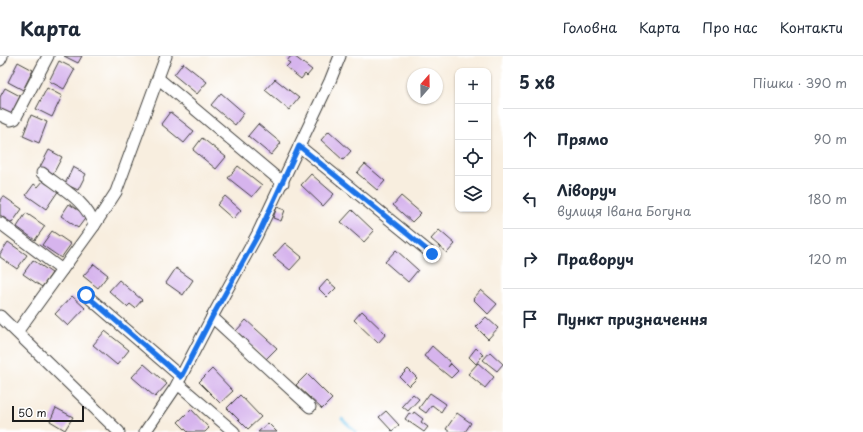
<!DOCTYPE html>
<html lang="uk">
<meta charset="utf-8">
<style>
:root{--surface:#fff;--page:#f6f6f7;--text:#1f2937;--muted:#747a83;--line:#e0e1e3}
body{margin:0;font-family:"Playpen Sans",sans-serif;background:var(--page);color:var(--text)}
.controls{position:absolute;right:12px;top:12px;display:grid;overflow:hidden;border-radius:8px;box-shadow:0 1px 3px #0004}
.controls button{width:36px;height:36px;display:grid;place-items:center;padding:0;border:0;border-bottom:1px solid var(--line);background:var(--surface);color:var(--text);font:20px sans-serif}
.compass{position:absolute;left:407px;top:12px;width:36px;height:36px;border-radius:50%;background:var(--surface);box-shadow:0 1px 3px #0004;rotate:20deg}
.scale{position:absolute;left:12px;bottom:10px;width:72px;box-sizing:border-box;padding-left:4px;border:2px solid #1c1c1c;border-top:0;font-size:11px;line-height:14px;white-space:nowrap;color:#1c1c1c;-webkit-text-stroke:3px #fff;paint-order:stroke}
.stop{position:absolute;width:12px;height:12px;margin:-9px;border:3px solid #1a73e8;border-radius:50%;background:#fff}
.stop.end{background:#1a73e8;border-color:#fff;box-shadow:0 1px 4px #0008}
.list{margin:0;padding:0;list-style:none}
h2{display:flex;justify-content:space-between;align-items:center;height:52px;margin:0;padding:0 16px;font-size:17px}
h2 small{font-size:13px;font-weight:400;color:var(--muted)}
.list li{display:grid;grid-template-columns:26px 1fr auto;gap:12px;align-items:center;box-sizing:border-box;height:60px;padding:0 16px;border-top:1px solid var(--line)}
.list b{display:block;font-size:15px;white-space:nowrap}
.list p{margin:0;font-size:13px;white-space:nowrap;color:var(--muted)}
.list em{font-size:13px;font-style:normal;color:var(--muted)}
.icon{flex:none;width:22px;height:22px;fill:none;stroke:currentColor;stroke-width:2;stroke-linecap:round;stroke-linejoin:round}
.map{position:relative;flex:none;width:503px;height:376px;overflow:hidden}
header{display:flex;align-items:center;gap:24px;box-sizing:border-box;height:56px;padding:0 20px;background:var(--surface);border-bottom:1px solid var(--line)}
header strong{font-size:19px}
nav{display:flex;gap:22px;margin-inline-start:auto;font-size:14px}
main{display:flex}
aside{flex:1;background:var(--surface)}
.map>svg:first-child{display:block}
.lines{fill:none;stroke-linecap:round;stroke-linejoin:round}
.stream{stroke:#6ec3eb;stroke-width:3}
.building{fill:#d6b4ed}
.minor-casing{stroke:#3d3c39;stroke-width:13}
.minor{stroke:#fff;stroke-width:11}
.route{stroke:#1a73e8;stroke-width:5}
</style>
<header>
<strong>Карта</strong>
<nav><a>Головна</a><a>Карта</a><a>Про нас</a><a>Контакти</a></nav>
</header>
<main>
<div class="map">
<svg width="503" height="376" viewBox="0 0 503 376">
<rect width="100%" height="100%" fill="#fff"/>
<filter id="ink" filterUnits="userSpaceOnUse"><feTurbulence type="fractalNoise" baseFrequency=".025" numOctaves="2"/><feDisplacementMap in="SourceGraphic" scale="8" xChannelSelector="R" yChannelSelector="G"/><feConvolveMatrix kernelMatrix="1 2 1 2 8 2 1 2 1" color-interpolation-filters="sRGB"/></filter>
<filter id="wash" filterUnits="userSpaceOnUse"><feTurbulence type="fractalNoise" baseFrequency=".012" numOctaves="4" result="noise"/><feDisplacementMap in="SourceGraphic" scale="16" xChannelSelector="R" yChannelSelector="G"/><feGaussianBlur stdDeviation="0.9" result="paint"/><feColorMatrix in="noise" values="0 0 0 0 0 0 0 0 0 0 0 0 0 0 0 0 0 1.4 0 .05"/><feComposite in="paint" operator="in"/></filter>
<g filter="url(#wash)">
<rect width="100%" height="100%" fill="#f8eedf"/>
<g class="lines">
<path class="stream" d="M342 363 356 376"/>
</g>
<g id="blocks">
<g class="building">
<path d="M64 0H82L78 7Z"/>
<path d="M291 0H294L312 14 307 20 305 18 301 23 286 11 290 7 287 5Z"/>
<path d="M59 5 75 13 64 33 49 25Z"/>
<path d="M18 6 33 14 23 34 8 26Z"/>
<path d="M183 7 207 26 197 38 174 19Z"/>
<path d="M275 23 299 42 289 54 265 34Z"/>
<path d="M5 32 20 40 10 60 0 55V41Z"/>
<path d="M47 32 62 40 52 61 36 53Z"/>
<path d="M221 37 244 57 235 69 211 49Z"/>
<path d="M170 56 194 75 184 87 161 68Z"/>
<path d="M31 59 47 66 39 87 23 80Z"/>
<path d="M258 68 281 87 271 99 248 80Z"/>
<path d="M329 75 351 95 343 104 321 84Z"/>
<path d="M202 82 226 101 216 113 193 94Z"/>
<path d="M49 94 62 101 53 118 40 111Z"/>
<path d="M365 108 385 125 377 134 357 117Z"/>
<path d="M238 110 262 129 252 141 228 122Z"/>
<path d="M73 111 86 118 78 134 65 128Z"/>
<path d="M311 118 334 138 323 150 301 129Z"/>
<path d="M44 124 59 134 46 153 26 139 34 128 38 131Z"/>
<path d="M3 140 22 153 12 167 0 159V144Z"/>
<path d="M225 140 241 154 233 163 217 149Z"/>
<path d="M401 140 421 157 412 166 393 149Z"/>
<path d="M69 148 87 160 78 172 61 160Z"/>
<path d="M277 151 285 154 281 165 273 162Z"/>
<path d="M352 154 374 175 364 186 341 166Z"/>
<path d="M26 157 45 170 35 184 17 171Z"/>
<path d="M439 174 455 188 447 197 431 183Z"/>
<path d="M52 175 71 188 61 202 42 189Z"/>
<path d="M8 186 27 199 17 213 0 201V198Z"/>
<path d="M285 187 302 201 290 214 273 200Z"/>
<path d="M396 194 418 214 408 226 385 206Z"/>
<path d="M33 204 52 217 42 231 23 218Z"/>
<path d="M94 208 108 219 98 232 83 220Z"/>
<path d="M176 212 193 224 183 239 166 227Z"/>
<path d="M119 224 142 244 135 252 130 248 127 251 109 235Z"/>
<path d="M327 224 336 232 327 241 319 233Z"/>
<path d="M481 234 497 248 488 258 473 243Z"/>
<path d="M72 240 85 252 68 270 55 258Z"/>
<path d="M362 255 386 278 378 287 354 264Z"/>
<path d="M486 261 498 272 488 283 476 271Z"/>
<path d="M246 264 277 292 266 303 236 275Z"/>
<path d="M105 275 129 294 117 309 93 289Z"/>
<path d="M432 290 451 307 448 311 451 308 458 315 451 322 424 300Z"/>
<path d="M476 292 483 299 476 308 469 301Z"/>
<path d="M490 296 503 308 497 315 483 304Z"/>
<path d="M478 307 494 321 485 332 468 318Z"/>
<path d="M144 308 167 328 155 341 132 321Z"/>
<path d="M212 313 233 335 220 347 199 326Z"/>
<path d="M408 313 417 322 409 330 400 321Z"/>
<path d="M307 318 332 343 322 353 296 329Z"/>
<path d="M430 337 446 348 441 356 432 349 426 357 419 352Z"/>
<path d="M413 338 419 343 408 355 402 350Z"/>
<path d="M240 339 261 361 248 373 227 352Z"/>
<path d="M56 352 73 361 65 374 50 365Z"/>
<path d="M191 353 209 372 205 376H188L178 366Z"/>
<path d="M386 355 399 369 392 375 379 361Z"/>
<path d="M414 356 423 363 421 366 428 371 424 376 405 363 409 357 412 359Z"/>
<path d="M457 357 471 367 465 376H450L446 373Z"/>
<path d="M268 367 277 376H258Z"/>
</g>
</g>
</g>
<g filter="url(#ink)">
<use href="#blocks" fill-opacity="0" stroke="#3d3c39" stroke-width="1"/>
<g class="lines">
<defs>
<g id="minor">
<path d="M0 4 2 0"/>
<path d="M159 23 283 127"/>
<path d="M0 59 11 64 15 63 48 0"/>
<path d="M299 90 432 198"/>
<path d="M42 117C60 131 88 146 94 170"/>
<path d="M0 167 62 214"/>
<path d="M86 239 181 321"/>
<path d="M0 260 119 376"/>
<path d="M212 261 310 351"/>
<path d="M17 276 94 170 116 136 166 0"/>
<path d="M178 328 234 376"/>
<path d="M145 376 175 332 212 261 257 179 330 25 340 0"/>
</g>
</defs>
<use href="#minor" class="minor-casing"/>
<use href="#minor" class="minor"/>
</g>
</g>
<g class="lines" filter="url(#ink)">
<path class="route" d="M86 239 181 321 212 261 258 179 299 90 432 198"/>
</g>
</svg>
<div class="controls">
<button>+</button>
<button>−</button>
<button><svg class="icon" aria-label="locate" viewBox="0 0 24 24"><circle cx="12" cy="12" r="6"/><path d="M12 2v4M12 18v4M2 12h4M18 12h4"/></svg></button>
<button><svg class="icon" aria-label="layers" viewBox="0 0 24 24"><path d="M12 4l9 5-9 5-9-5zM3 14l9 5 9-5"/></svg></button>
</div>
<svg class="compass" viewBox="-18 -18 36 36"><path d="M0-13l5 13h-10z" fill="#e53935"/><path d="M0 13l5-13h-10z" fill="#747a83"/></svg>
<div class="scale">50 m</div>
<div class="stop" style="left:86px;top:239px"></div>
<div class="stop end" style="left:432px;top:198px"></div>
</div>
<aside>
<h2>5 хв<small>Пішки · 390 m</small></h2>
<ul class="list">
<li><svg class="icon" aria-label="ahead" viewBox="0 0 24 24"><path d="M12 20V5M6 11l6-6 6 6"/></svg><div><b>Прямо</b></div><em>90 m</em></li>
<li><svg class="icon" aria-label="left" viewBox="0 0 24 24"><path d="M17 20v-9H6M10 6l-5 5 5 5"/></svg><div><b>Ліворуч</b><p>вулиця Івана Богуна</p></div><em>180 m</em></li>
<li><svg class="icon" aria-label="right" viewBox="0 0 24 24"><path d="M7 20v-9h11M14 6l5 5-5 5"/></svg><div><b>Праворуч</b></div><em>120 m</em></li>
<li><svg class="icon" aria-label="arrive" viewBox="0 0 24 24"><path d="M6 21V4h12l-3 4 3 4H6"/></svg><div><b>Пункт призначення</b></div></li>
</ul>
</aside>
</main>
